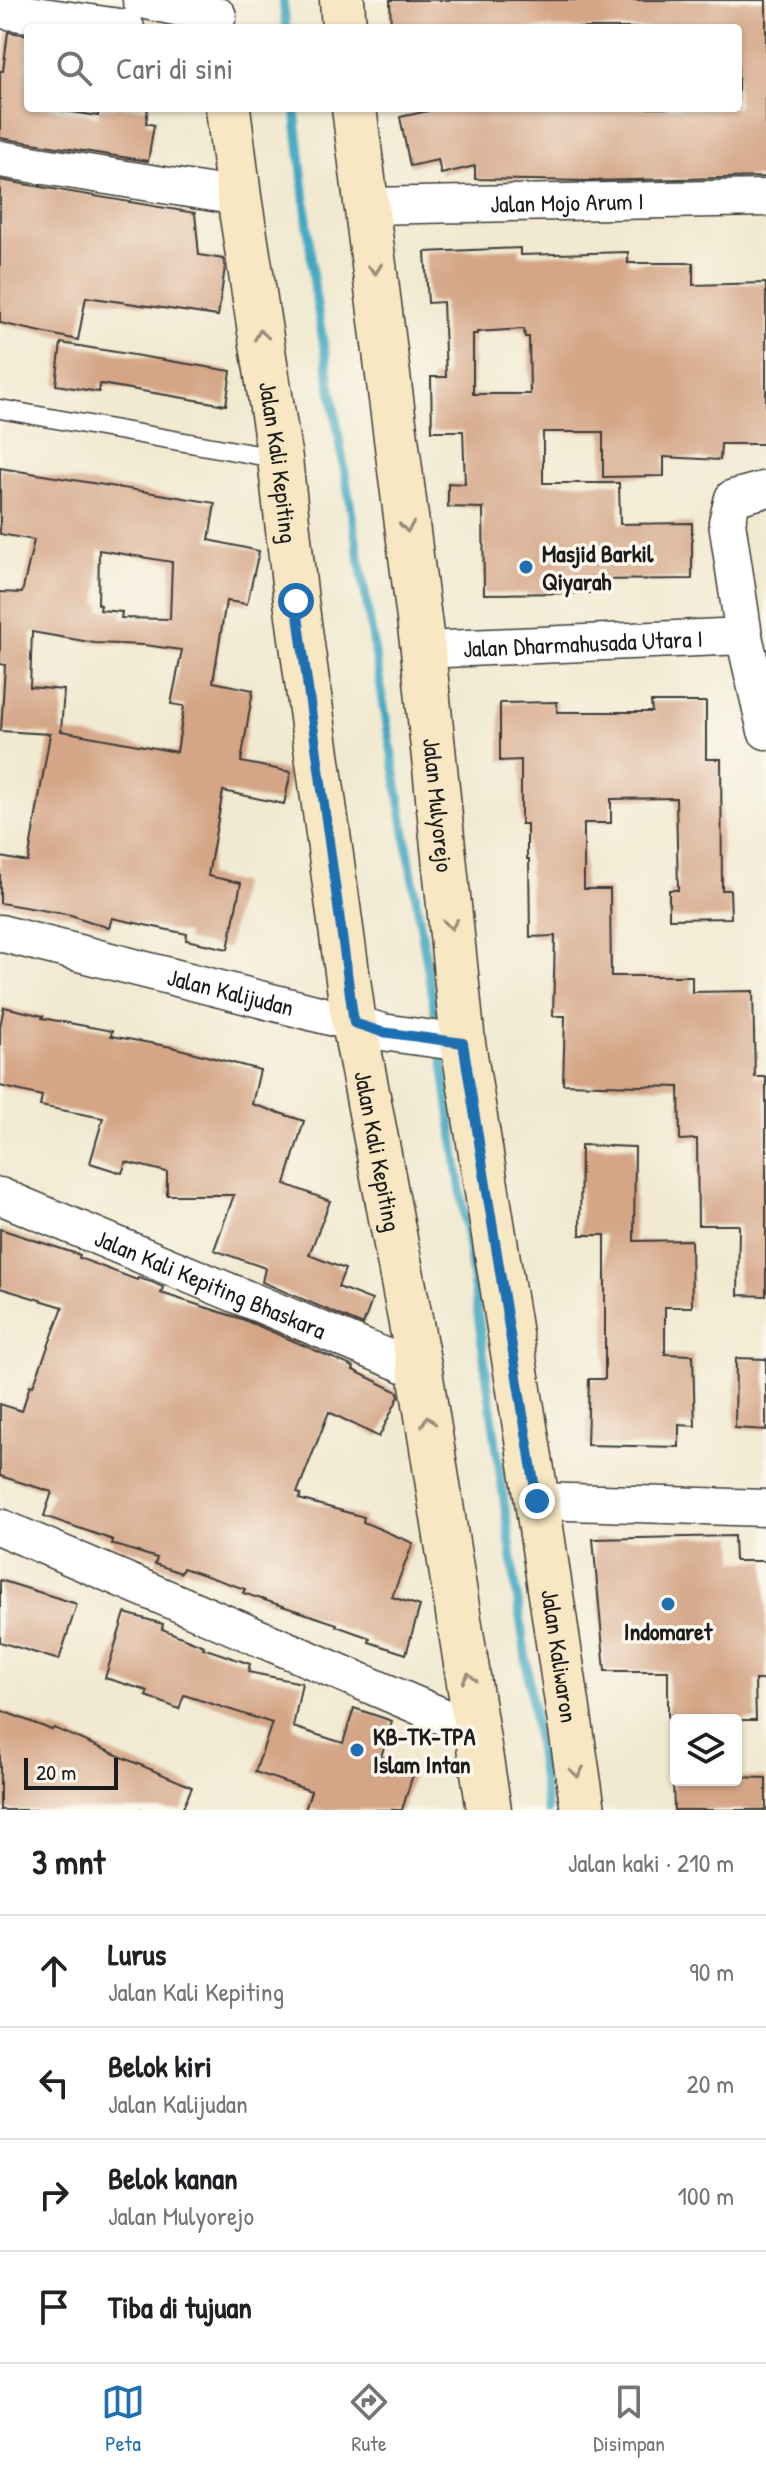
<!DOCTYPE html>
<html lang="id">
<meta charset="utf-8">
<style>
:root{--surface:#fff;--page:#f6f6f6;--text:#202124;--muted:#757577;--line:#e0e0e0;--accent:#1f6fb2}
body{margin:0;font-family:"Patrick Hand",sans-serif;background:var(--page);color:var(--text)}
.controls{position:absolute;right:24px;bottom:24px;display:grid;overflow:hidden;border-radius:8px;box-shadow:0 2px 6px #0004}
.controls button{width:72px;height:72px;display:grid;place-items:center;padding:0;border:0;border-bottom:2px solid var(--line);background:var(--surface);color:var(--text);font:40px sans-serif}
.scale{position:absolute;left:24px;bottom:20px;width:94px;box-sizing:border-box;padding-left:8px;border:4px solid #1c1c1c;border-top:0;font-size:22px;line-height:28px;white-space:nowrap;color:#1c1c1c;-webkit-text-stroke:6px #fbf7ec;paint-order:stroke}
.stop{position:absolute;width:24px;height:24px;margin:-18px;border:6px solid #1f6fb2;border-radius:50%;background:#fff}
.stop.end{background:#1f6fb2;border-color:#fff;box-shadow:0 2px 8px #0008}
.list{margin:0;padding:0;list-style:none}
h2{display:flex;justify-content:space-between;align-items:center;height:104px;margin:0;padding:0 32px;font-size:34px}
h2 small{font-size:26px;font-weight:400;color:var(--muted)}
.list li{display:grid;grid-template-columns:52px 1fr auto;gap:24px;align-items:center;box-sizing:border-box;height:112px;padding:0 32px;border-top:2px solid var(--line)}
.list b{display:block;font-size:30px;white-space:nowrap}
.list p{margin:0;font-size:26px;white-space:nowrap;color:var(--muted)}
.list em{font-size:26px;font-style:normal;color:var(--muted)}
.icon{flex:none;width:44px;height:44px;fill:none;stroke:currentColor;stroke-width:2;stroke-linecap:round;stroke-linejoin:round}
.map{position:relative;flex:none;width:766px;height:1810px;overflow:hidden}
.search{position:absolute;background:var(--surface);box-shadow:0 2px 6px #0004;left:24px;right:24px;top:24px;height:88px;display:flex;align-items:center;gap:20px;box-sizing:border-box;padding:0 28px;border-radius:8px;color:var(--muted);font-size:30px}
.sheet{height:552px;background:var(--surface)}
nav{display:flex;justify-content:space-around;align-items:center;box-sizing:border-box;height:112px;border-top:2px solid var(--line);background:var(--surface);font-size:22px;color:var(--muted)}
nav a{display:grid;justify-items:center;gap:4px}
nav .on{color:var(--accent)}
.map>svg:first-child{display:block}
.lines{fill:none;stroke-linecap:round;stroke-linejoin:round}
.stream{stroke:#41a7c1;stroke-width:9}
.building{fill:#d4a687;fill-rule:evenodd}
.service-casing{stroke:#3c3b37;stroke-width:21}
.minor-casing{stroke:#3c3b37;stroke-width:39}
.secondary-casing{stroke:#3c3b37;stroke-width:47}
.service{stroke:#fff;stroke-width:18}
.minor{stroke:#fff;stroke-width:36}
.secondary{stroke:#f8e7c3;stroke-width:44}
.oneway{stroke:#958c78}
.route{stroke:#1f6fb2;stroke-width:10}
.poi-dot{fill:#1f6fb2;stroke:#fbf7ec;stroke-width:3}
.labels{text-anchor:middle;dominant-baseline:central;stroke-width:7;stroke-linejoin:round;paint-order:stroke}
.street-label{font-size:24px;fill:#1c1c1c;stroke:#fbf7ec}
.poi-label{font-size:24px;font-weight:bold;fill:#1c1c1c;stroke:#fbf7ec;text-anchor:start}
</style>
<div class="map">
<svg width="766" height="1810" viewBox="0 0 766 1810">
<rect width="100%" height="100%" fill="#fbf7ec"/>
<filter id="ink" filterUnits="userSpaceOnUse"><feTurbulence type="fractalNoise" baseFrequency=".0125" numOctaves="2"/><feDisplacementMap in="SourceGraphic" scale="16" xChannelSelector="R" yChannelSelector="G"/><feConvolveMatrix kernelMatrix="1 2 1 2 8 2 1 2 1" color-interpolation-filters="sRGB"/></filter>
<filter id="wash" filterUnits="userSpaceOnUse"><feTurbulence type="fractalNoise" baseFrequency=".006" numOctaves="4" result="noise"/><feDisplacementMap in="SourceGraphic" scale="32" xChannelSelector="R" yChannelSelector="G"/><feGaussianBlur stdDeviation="1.8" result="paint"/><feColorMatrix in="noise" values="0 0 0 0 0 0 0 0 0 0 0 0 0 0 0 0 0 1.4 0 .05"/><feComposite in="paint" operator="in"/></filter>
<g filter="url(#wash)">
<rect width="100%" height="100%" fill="#f1e9d0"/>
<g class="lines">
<g class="stream">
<path d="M283 0 286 28"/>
<path d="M295 108 315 293 438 1030"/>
<path d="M441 1049 547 1810"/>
</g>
</g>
<g id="blocks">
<g class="building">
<path d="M390 0H766V177L590 181 475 179V166L441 174 438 160 410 166 400 117 428 111 427 108H738V28H391Z"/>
<path d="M8 32 28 35V108H47L98 116V108H148L146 123 154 125 148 161 0 138V71H3Z"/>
<path d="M0 180 195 213 199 255 223 259 225 267 218 316 86 297 78 340 0 323Z"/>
<path d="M520 248V255L628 252V263H693V285L766 283V444H721L720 460 664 457V476L603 477V432H543V483H619L620 524 692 523V579L589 580V593L484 594 483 508 448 507V483L465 484 463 431H432L431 377H446L443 302 428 303 425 252ZM524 329 525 337H529L530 394H473V334H477V332Z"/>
<path d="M61 343 231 371 226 405 100 384 99 392 56 385Z"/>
<path d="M0 468 215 503 209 540 259 551 247 604 226 601 213 682 253 690 241 762 291 772 284 804 223 791 208 876 241 883 228 949 186 940 187 934 112 918 109 928 71 915 0 903V857L28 862 50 734 1 731 5 665 0 664V592L22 593 34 540 0 534ZM99 550 172 562 170 619 121 618 122 612 100 610 101 605 98 604ZM32 632 95 643 144 645 182 650 171 704 184 706 177 752 61 731 64 690 30 687Z"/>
<path d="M557 702V712H652L651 702H706V759H721L722 890H730L731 918 669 919V890H678L676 798 611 799V823H584V889H610L611 976H692V992L753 991 755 1077H766V1296L738 1295 739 1225H698L697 1139 680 1140 679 1087 563 1084 565 1016H553L555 936 530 937 529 859H527V824H521V760L500 761V703Z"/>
<path d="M4 1007 43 1016 42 1018 112 1031 111 1036 172 1047 260 1070 252 1104 304 1121 285 1184 330 1201 309 1255 345 1269 338 1287 372 1300 363 1325 262 1282 265 1268 214 1250 234 1195H167V1172L126 1162 122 1173 90 1163 103 1118 40 1106 42 1096 0 1086V1026Z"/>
<path d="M581 1145 635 1147 634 1241 691 1240 692 1307H665V1354L693 1355 695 1426 679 1425V1447L587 1445 589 1379H605V1235H580Z"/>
<path d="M0 1229 80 1255 79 1258 137 1280 138 1278 152 1282 163 1287 161 1293 242 1319 354 1367 353 1370 398 1392 399 1396 379 1437 329 1412 297 1493 301 1494 299 1499 364 1517 363 1522 413 1543 392 1597 420 1606 406 1654 369 1642 370 1638 336 1626 337 1624 243 1593 245 1589 183 1568 181 1573 155 1564 157 1558 112 1544 113 1540 44 1516 52 1492 0 1476V1404L22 1411 30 1385 33 1386 63 1307 0 1288Z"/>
<path d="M736 1358 766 1359V1430L735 1428Z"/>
<path d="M734 1536 735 1561H766V1680H755L756 1720H668V1671H605L593 1539Z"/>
<path d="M0 1580 77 1604 59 1660 0 1642Z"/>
<path d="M125 1613 163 1624 162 1629 204 1646 203 1648 250 1664 248 1672 302 1683 293 1727 343 1743 354 1708 392 1721 381 1757 415 1768 402 1810H305L311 1791 255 1772 272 1723 184 1695 179 1709 146 1696 148 1691 105 1678Z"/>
<path d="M0 1710 52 1730 54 1728 192 1787 182 1810H0Z"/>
<path d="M736 1777 766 1778V1810H674L673 1780H736Z"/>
</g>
</g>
</g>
<g filter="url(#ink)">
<use href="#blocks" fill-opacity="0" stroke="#3c3b37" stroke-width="2"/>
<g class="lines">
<defs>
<path id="service" d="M0 409 280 459"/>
<g id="minor">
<path d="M141 0 218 16"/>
<path d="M0 10 126 28"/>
<path d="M0 159 239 197"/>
<path id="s1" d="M367 206 766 198"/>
<path d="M766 489 733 498 727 522 744 636 766 731"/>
<path id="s2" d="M423 650 744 636"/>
<path id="s3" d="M0 933 354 1023 382 1032 463 1043"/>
<path id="s4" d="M0 1196 420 1371"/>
<path d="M537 1501 766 1508"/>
<path d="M0 1527 477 1731"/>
</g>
<g id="secondary">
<path d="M342 0 344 28"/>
<path id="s5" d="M228 108 239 197 280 459 296 601 354 1023 420 1371 489 1810"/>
<path id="s6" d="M354 108 423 650 463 1043 537 1501 583 1810"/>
</g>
</defs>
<use href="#service" class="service-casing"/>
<use href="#minor" class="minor-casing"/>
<use href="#secondary" class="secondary-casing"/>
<use href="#service" class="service"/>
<use href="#minor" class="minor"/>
<use href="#secondary" class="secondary"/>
</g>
<defs><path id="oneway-chevron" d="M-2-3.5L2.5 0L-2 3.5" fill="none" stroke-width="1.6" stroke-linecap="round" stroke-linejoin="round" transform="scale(2)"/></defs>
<g class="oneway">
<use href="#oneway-chevron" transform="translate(375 269) rotate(83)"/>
<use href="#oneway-chevron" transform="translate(261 335) rotate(-99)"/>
<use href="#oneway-chevron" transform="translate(407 527) rotate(83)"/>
<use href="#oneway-chevron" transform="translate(451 924) rotate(84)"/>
<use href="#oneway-chevron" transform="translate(428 1421) rotate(-99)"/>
<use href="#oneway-chevron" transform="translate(469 1678) rotate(-99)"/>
<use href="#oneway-chevron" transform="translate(577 1772) rotate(81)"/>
</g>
</g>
<g class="lines" filter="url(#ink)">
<path class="route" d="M296 601 354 1023 382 1032 463 1043 537 1501"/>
</g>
<g class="poi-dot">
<circle cx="526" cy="567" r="8"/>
<circle cx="668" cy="1604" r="8"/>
<circle cx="357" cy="1750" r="8"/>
</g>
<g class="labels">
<g class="street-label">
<text stroke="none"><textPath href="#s1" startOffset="200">Jalan Mojo Arum I</textPath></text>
<text stroke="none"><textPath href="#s5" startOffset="358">Jalan Kali Kepiting</textPath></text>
<text stroke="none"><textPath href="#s2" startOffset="160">Jalan Dharmahusada Utara I</textPath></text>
<text stroke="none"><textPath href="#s6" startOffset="702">Jalan Mulyorejo</textPath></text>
<text stroke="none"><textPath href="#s3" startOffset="238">Jalan Kalijudan</textPath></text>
<text stroke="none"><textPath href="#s5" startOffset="1054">Jalan Kali Kepiting</textPath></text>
<text stroke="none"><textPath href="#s4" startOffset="228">Jalan Kali Kepiting Bhaskara</textPath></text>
<text stroke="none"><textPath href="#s6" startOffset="1562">Jalan Kaliwaron</textPath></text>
</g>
<g class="poi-label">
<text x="542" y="553">Masjid Barkil<tspan x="542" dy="28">Qiyarah</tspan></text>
<text x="668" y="1631" text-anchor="middle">Indomaret</text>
<text x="373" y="1736">KB-TK-TPA<tspan x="373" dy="28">Islam Intan</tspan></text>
</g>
</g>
</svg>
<div class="controls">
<button><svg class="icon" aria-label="layers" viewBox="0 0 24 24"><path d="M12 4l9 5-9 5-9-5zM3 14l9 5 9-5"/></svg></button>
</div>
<div class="scale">20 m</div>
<div class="stop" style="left:296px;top:601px"></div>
<div class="stop end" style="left:537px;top:1501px"></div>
<div class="search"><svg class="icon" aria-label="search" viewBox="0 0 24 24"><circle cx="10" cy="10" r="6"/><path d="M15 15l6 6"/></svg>Cari di sini</div>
</div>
<section class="sheet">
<h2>3 mnt<small>Jalan kaki · 210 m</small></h2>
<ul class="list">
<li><svg class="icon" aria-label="ahead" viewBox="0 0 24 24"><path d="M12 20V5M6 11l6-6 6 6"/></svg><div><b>Lurus</b><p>Jalan Kali Kepiting</p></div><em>90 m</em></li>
<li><svg class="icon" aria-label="left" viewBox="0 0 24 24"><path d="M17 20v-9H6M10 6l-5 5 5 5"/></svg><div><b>Belok kiri</b><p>Jalan Kalijudan</p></div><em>20 m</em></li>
<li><svg class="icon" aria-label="right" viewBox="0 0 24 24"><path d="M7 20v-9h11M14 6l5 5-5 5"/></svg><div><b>Belok kanan</b><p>Jalan Mulyorejo</p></div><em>100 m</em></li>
<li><svg class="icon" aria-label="arrive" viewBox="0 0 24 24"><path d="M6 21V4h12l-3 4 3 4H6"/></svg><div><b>Tiba di tujuan</b></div></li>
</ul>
</section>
<nav>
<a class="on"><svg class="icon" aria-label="map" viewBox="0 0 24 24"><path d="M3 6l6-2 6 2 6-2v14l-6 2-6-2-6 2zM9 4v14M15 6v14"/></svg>Peta</a>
<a><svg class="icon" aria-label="directions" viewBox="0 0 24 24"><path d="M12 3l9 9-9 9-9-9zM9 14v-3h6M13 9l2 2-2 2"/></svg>Rute</a>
<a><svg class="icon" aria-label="saved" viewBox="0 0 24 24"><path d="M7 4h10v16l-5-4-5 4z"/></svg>Disimpan</a>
</nav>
